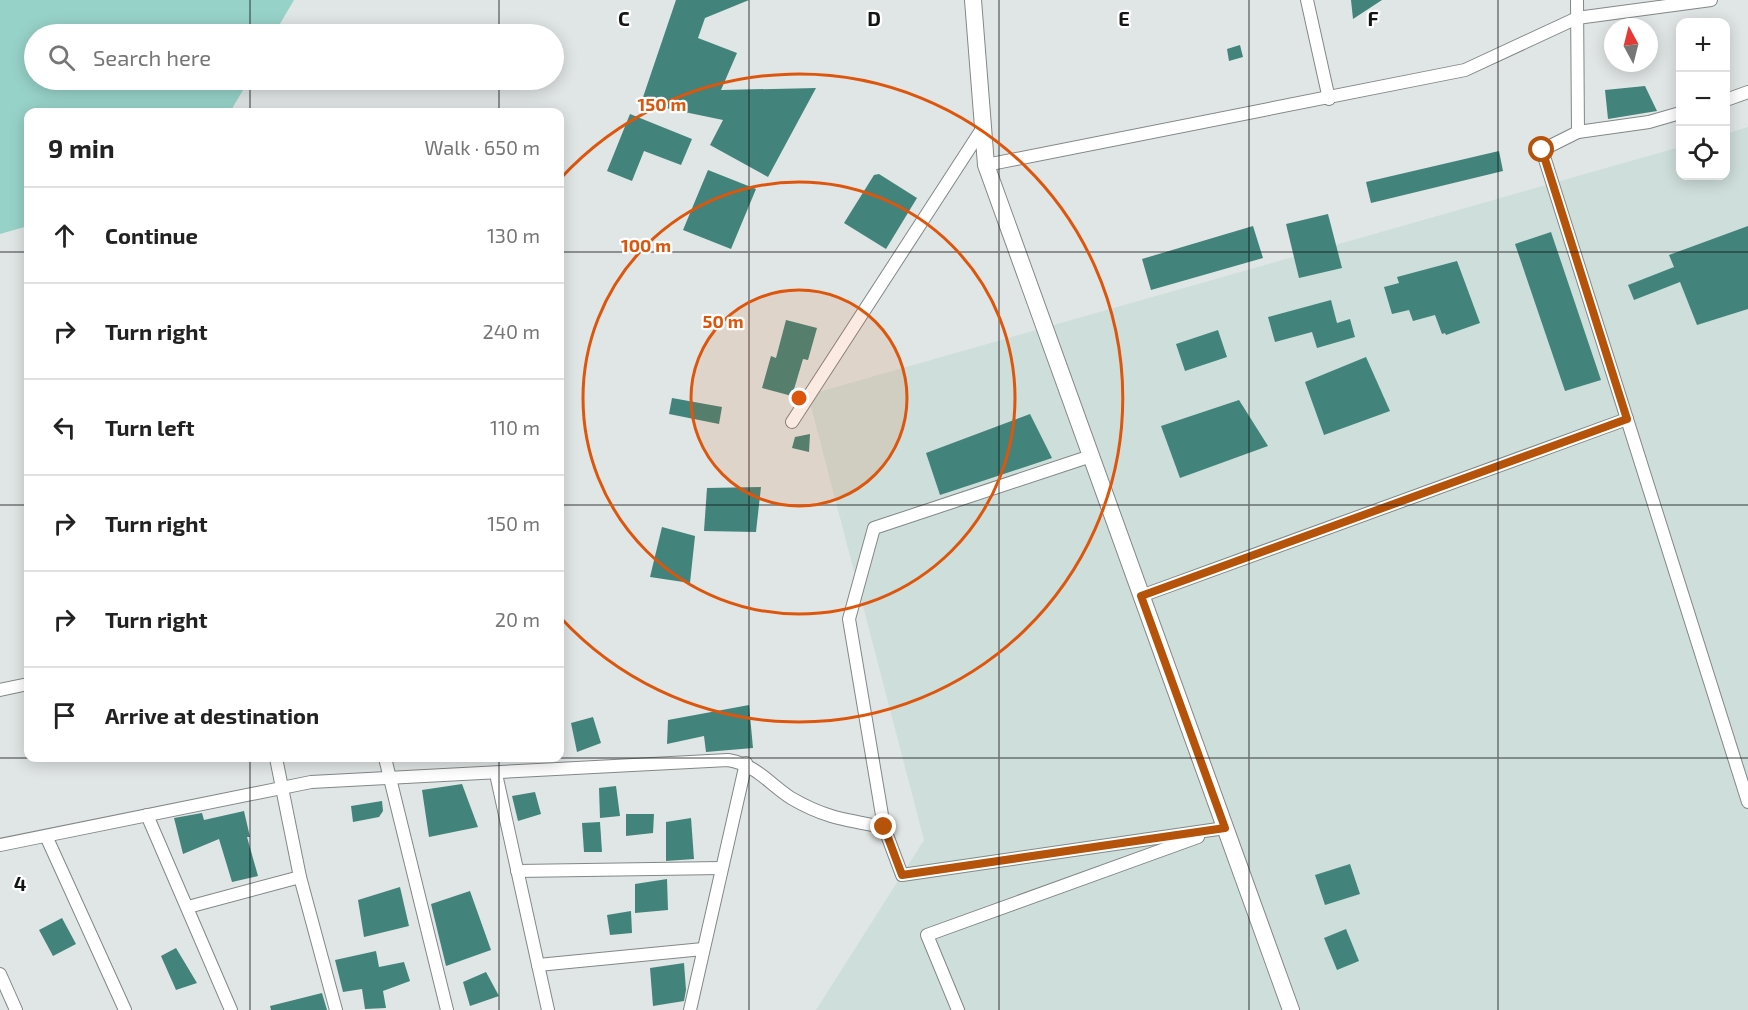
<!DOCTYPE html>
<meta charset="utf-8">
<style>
:root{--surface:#fff;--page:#f6f6f6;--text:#222;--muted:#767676;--line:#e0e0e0}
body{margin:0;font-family:"Exo 2",sans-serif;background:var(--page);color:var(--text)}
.controls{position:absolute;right:18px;top:18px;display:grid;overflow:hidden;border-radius:12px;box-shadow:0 3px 15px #0003}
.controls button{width:54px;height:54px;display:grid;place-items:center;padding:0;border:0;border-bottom:2px solid var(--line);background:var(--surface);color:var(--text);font:30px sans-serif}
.compass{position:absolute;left:1604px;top:18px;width:54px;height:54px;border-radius:50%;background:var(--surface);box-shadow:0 3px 15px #0003;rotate:353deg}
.stop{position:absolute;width:18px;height:18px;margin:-14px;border:4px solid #b45309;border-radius:50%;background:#fff}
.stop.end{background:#b45309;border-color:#fff;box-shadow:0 2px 6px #0008}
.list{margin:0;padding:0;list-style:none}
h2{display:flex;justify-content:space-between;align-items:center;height:78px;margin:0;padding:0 24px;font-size:26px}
h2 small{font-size:20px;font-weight:400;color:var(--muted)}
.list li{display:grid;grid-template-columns:39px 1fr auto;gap:18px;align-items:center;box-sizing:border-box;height:96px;padding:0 24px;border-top:2px solid var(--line)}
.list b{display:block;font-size:22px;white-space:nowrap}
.list em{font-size:20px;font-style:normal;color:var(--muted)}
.icon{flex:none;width:33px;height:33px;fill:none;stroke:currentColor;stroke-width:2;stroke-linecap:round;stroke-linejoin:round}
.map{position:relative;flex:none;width:1748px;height:1010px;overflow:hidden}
.search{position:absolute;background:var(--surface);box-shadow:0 3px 15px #0003;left:24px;top:24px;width:540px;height:66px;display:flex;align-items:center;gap:15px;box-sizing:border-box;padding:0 21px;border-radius:33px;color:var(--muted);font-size:22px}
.panel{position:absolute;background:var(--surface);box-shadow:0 3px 15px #0003;left:24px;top:108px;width:540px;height:654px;border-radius:12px}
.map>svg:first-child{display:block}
.built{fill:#cededb}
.green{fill:#97d2c9}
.building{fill:#42847b}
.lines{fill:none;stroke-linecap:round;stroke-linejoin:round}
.street-casing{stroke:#828887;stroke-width:14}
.secondary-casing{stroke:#828887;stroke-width:18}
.street{stroke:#fff;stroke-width:12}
.secondary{stroke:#fff;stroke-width:16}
.route{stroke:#b45309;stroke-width:8}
.grid{fill:none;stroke:#141616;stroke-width:1.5;stroke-opacity:0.55}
.ring{fill:none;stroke:#dd560c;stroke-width:3}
.grid-label{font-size:20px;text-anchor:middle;font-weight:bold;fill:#141616;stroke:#fff;stroke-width:4.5;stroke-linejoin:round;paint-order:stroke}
.centre{fill:#dd560c;stroke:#fff;stroke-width:3}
.ring-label{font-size:18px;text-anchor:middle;font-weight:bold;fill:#dd560c;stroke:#fff;stroke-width:4.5;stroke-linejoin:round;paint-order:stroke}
</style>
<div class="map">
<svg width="1748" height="1010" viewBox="0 0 1748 1010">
<rect width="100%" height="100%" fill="#e0e6e5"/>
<path class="built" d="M1748 127V1010H816L924 840 808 395 1680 147V176H1726V134Z"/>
<path class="green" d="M0 0H294L274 34H34V80H249L230 112H28V226L0 234Z"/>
<g class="building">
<path d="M676 0H749L705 18 698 38 737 53 721 90 816 88 768 177 710 145 723 120 641 103Z"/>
<path d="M1351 0H1382L1353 19Z"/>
<path d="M1240 45 1243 57 1229 61 1227 49Z"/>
<path d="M1645 86 1657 111 1608 119 1605 90Z"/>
<path d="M630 114 692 139 681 165 644 151 632 181 607 171Z"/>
<path d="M1499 151 1503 171 1371 203 1366 182Z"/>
<path d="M708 170 756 189 731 249 683 230Z"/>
<path d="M879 174 917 198 886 249 844 223 874 175Z"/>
<path d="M1328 214 1342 268 1299 278 1286 224Z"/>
<path d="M1253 226 1263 258 1151 290 1142 259Z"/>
<path d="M1748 226V309L1697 325 1680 282 1634 300 1628 285 1674 267 1669 255Z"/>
<path d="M1551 232 1601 380 1565 391 1515 244Z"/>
<path d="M1457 261 1480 323 1446 335 1445 333 1442 334 1435 315 1413 321 1409 310 1392 314 1384 287 1399 283 1397 277Z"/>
<path d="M1331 300 1337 323 1350 319 1355 337 1317 348 1312 332 1275 342 1268 317Z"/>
<path d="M786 320 817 328 808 360 803 359 792 396 762 388 771 356 776 358Z"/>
<path d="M1218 330 1227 357 1185 371 1176 344Z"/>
<path d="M1366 357 1390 411 1324 435 1305 382Z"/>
<path d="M672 398 722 407 719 424 669 414Z"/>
<path d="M1239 400 1268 446 1180 478 1161 426Z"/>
<path d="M1030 414 1052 458 940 495 926 453Z"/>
<path d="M810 434 809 452 792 448 795 437Z"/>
<path d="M761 487 756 532 704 531 707 488Z"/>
<path d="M662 527 695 536 690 583 650 577Z"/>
<path d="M749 705 753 748 706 752 704 736 667 744 668 720Z"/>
<path d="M593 717 601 743 577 752 571 723Z"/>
<path d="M462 784 478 827 429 837 422 790Z"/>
<path d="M616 786 620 816 600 818 599 788Z"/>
<path d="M535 792 541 814 518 821 512 796Z"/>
<path d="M382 801 383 811 379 817 353 822 351 806Z"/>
<path d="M244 811 250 837H247L258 876 232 882 219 839 183 854 174 818 202 813 204 820Z"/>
<path d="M626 814H654L653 833 626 836Z"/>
<path d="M691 818 694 859 666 861V822Z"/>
<path d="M600 822 602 852H584L582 823Z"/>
<path d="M1350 864 1360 894 1325 905 1315 875Z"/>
<path d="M667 879 668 910 635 913V884Z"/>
<path d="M400 887 409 926 364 937 358 900Z"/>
<path d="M470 891 491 950 446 966 431 904Z"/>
<path d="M631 911 632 933 610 935 607 915Z"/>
<path d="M62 918 76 944 53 956 39 930Z"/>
<path d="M1346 929 1359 961 1337 970 1324 938Z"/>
<path d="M176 948 197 983 176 990 161 956Z"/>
<path d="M376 951 379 967 404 962 410 981 383 991 386 1008 365 1009 362 989 343 992 335 960Z"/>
<path d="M684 963 686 990 684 1001 653 1006 650 968Z"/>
<path d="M486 972 499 996 470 1006 463 982Z"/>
<path d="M322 993 327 1010H271L270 1006Z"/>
</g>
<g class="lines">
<defs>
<g id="street">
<path d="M1307 0 1329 99"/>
<path d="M1577 0 1578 132 1542 150 1748 802"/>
<path d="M1726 100 1748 92"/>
<path d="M1578 132 1649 122 1680 113"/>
<path d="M986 165 1465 70 1577 18 1711 0"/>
<path d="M792 422 982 129"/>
<path d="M1091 456 874 528 849 619 884 827 902 875 1225 828"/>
<path d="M1141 596 1627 419"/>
<path d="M0 690 28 684"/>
<path d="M276 758 300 877 336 1010"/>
<path d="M385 758 447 1010"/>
<path d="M496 774 548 1010"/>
<path d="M147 815 231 1010"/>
<path d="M46 836 125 1010"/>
<path d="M0 845 311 782 728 760C757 765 768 783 791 798 825 818 846 820 884 827"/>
<path d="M517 871 721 868"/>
<path d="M188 907 300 877"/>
<path d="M538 965 703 949"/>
<path d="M0 974 16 1010"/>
<path d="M690 1010 746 763"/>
<path d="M958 1010 927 935 1198 837"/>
</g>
<path id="secondary" d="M973 0 986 165 1291 1010"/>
</defs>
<use href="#street" class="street-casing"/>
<use href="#secondary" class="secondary-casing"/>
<use href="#street" class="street"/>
<use href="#secondary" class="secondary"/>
</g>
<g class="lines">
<path class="route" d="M884 827 902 875 1225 828 1141 596 1627 419 1542 150"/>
</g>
<path class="grid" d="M250 0V34M499 0V34M749 0V1010M999 0V1010M1249 0V1010M1498 0V1010M250 80V112M499 80V112M0 252H28M560 252H1748M0 505H28M560 505H1748M0 758H28M28 758H560M250 758V1010M499 758V1010M560 758H1748"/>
<circle cx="799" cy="398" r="108" fill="#dd560c" fill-opacity=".12"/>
<g class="ring">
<circle cx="799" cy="398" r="108"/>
<circle cx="799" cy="398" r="216"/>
<path d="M560 179A324 324 0 1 1 560 617"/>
</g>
<g class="grid-label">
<text x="624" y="26">C</text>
<text x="874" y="26">D</text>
<text x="1124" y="26">E</text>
<text x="1373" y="26">F</text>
<text x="20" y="891">4</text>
</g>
<circle cx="799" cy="398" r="9" class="centre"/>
<g class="ring-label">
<text x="662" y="111">150 m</text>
<text x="646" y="252">100 m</text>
<text x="723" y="328">50 m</text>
</g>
</svg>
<div class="controls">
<button>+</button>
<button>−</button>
<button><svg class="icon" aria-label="locate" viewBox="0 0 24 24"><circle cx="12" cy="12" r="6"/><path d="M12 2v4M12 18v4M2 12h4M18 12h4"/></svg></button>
</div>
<svg class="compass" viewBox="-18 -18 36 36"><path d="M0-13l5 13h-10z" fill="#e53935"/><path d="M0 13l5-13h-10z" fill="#767676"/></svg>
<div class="stop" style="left:1542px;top:150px"></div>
<div class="stop end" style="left:884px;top:827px"></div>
<div class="search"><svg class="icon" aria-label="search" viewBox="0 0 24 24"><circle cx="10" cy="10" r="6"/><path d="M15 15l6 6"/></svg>Search here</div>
<section class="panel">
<h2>9 min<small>Walk · 650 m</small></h2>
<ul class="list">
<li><svg class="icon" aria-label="ahead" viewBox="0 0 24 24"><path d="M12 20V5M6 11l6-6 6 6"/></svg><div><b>Continue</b></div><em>130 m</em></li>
<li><svg class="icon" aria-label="right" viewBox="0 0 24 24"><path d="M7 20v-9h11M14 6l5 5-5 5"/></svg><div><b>Turn right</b></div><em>240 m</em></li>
<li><svg class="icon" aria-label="left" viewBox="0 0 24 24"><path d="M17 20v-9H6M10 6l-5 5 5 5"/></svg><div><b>Turn left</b></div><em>110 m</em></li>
<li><svg class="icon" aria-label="right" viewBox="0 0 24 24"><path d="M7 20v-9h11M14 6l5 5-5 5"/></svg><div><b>Turn right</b></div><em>150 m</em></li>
<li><svg class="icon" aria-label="right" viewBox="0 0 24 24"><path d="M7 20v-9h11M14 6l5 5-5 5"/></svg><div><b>Turn right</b></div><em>20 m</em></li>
<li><svg class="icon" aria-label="arrive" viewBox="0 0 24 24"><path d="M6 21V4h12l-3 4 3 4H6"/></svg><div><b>Arrive at destination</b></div></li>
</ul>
</section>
</div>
